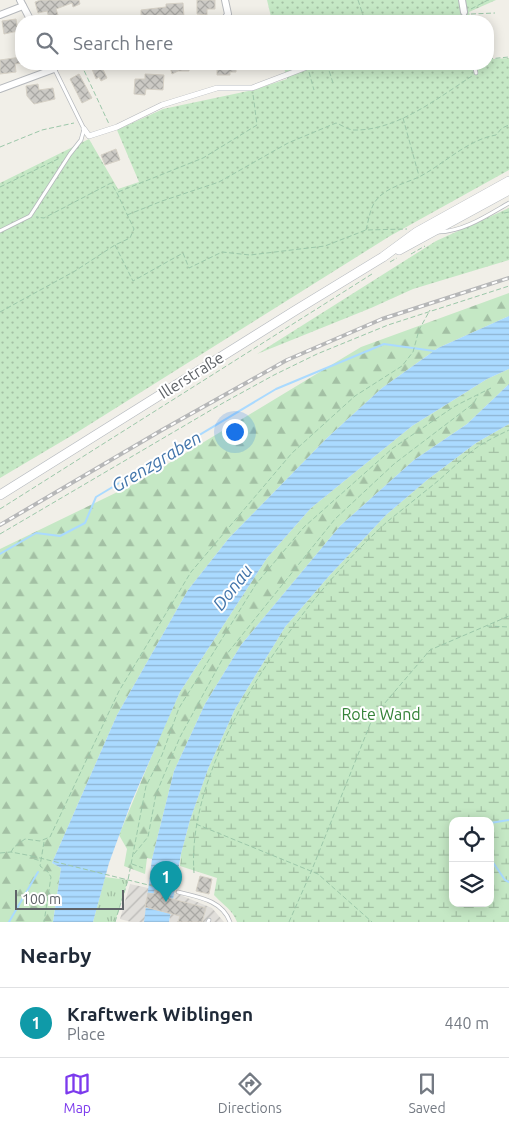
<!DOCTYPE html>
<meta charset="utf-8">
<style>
:root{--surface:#fff;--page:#f2f2f3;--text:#1f2937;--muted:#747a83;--line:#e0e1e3;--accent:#7c3aed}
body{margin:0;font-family:Ubuntu,sans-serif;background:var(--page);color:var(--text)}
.controls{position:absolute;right:15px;bottom:15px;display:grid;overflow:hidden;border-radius:10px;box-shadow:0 2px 12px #0003}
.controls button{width:45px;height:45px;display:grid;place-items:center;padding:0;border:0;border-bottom:1px solid var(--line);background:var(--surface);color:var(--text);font:25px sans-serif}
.scale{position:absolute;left:15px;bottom:12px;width:109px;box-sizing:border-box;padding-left:5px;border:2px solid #5f6368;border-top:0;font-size:14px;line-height:18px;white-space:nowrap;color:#5f6368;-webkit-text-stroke:4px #fff;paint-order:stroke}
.you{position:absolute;left:234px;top:431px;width:18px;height:18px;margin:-12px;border:4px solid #fff;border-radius:50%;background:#1a73e8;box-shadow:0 0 0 8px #1a73e833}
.badge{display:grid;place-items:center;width:32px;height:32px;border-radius:50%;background:var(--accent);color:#fff;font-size:16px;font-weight:700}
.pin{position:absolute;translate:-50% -41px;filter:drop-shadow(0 1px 2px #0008)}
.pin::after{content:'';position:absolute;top:26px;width:18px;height:15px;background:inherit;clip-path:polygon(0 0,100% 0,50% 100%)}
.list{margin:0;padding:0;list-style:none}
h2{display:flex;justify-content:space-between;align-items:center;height:65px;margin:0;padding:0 20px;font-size:21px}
h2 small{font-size:16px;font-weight:400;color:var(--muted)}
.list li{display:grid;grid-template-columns:32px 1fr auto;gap:15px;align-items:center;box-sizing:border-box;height:70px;padding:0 20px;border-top:1px solid var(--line)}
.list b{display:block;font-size:19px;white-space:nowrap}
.list p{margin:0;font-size:16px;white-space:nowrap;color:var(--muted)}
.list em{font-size:16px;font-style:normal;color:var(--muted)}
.icon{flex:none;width:28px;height:28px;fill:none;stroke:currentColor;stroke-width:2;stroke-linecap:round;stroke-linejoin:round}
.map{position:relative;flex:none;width:509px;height:922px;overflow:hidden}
.search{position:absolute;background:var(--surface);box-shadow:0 2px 12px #0003;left:15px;right:15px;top:15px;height:55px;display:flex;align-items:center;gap:12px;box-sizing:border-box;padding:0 18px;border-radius:20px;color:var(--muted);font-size:19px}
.sheet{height:135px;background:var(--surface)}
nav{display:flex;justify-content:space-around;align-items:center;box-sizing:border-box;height:70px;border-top:1px solid var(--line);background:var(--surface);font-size:14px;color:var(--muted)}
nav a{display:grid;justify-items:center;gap:2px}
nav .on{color:var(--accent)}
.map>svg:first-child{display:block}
.industrial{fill:url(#industrial-furrows)}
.grass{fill:url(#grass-tufts)}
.forest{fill:url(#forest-firs)}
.wetland{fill:url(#wetland-marsh);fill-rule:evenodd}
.park{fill:url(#park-dots)}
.water{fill:url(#water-rules)}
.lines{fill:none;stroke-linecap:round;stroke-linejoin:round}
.stream{stroke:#aadaff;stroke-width:2}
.building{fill:url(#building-cross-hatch);stroke:#d6d1c6}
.service-casing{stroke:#b5b8bc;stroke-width:4.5}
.pedestrian-casing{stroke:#b5b8bc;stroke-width:6}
.minor-casing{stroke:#b5b8bc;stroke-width:8}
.secondary-casing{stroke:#b6babf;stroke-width:10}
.path{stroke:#9cc7a9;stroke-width:1;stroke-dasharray:5 2.5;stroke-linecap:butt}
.service{stroke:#fff;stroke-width:3}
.pedestrian{stroke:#fff;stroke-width:5}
.minor{stroke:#fff;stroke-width:6}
.secondary{stroke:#fff;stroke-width:9}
.rail-casing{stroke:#b6b7b8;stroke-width:4}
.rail{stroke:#fff;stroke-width:2;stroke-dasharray:5.5;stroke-linecap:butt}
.path-bridge{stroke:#9cc7a9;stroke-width:1;stroke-dasharray:5 2.5;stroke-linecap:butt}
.labels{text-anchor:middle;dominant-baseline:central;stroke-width:4;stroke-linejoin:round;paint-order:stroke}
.street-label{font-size:16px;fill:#5f6368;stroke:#fff}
.park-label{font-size:16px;fill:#348238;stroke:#fff}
.water-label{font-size:18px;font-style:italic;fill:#4174aa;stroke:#fff}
</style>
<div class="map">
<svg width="509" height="922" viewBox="0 0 509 922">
<defs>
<pattern id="industrial-furrows" width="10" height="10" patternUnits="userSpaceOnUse" patternTransform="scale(1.25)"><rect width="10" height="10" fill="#e0deda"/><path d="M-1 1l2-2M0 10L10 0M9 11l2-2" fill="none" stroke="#b9b8b5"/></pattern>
<pattern id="grass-tufts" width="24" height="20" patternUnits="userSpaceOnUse" patternTransform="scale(1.25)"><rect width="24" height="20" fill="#c5e8c5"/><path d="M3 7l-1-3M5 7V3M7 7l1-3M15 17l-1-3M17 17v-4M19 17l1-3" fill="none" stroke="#a3c0a4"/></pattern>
<pattern id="forest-firs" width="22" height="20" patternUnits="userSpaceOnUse" patternTransform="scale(1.25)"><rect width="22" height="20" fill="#c5e8c5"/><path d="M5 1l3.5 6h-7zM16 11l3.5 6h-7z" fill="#a3c0a4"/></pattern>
<pattern id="wetland-marsh" width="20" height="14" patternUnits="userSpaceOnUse" patternTransform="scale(1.25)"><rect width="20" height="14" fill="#c5e8c5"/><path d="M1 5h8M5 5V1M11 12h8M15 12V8" fill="none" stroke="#a3c0a4"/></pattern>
<pattern id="park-dots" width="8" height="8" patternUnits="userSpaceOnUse" patternTransform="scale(1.25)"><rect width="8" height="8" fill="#c5e8c5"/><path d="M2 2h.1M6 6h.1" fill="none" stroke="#a3c0a4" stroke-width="1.8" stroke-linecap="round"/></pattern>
<pattern id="water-rules" width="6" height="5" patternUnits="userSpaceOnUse" patternTransform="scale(1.25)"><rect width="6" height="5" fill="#aadaff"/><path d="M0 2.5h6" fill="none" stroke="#8eb4d2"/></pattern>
<pattern id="building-cross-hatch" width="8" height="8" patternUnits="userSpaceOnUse" patternTransform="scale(1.25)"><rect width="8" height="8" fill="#cccac5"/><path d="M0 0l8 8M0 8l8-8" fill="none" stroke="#a9a8a4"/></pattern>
</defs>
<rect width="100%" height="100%" fill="#f1efe8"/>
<path class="industrial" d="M130 884 180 895 212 908 224 922H169L170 918 147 912 144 922H131L120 919Z"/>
<path class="grass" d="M105 877 128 880 115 922H93Z"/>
<g class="forest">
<path d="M509 293V316L438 348 382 388 327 438 229 538 188 590 117 715 52 863 61 868 53 922H0V549L136 483 361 347Z"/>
<path d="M509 369V384L467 424 414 460 340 526 241 645 205 704 174 771 152 859 147 858 145 874 124 866 127 849 119 835 160 736 180 692 267 558 311 508 412 426 487 379Z"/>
</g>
<path class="wetland" d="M509 424V922H237C232 909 224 906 214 895L217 878 180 866 181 854 190 820 208 769 235 709 285 627 329 576 386 515 427 480 476 443ZM453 821H490V903H453Z"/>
<g class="park">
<path d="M267 0H496L469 12 471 21H272Z"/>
<path d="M488 55 493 59 509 58V170L390 236 76 433 0 478V183L89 139 118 189 139 182 117 130 163 109 253 90 287 79 283 64H488Z"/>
<path d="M509 208V260L413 289 371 308 257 354 436 241Z"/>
</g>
<g class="water">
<path d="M509 316V369L487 379 412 426 311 508 267 558 180 692 131 803 109 863 93 922H53L61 868 52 863 117 715 188 590 229 538 327 438 382 388 438 348Z"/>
<path d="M509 384V424L476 443 427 480 386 515 329 576 285 627 235 709 208 769 190 820 181 854 169 922H144L152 859 174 771 205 704 241 645 340 526 414 460 467 424Z"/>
</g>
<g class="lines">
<g class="stream">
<path d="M0 554 36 533 60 536 85 523 96 497 276 389 384 344 434 351"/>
<path d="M490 823 509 820"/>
<path d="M490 858 505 880 509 882"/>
<path d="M9 922 38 872"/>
</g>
</g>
<g class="building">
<path d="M41 0H79L80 4 73 7 72 3 56 9 60 21H50L47 11 38 13 35 2Z"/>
<path d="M197 0H215V9H207V15L197 14Z"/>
<path d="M183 3 184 17 157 15V21H141V10L166 7V4Z"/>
<path d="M16 19 18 31 4 34 2 21Z"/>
<path d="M21 57V63L15 64 16 72 0 74V60Z"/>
<path d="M169 64H189V71H178L172 74Z"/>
<path d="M217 64H236V72H230V75H217Z"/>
<path d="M101 65 107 78 101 81 99 77 96 79 92 69Z"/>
<path d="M79 74 92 98 82 103 70 79Z"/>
<path d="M145 74 164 75 163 90 146 89 145 95 134 94 135 79H145Z"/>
<path d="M38 84 39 90 53 88 55 99 34 104 27 96 26 86Z"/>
<path d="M116 149 120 160 105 165 101 155Z"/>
<path d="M200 876 212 879 209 894 196 891Z"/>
<path d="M155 890 170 894 169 898 206 908 202 922H178L180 916 145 907 148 893 154 894Z"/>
</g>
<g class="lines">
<defs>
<g id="service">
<path d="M464 13 466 21"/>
<path d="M474 64 476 73"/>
<path d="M0 231 30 216 70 154 81 140 84 129 55 70"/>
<path d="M438 232C463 232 488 215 509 203"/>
<path d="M178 892C198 897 222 900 230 922"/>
<path d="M208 922 209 920"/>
</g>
<path id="pedestrian" d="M84 129 89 136 117 127 162 105 217 88H252L315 64"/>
<g id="minor">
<path d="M20 0 31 21"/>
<path d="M462 0 464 12"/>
<path d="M0 15 23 6"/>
<path d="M224 21 228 14 225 0"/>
<path d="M0 89 54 69 52 64"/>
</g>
<g id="secondary">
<path d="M399 250 509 190"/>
<path d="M0 495 296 310 383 257 417 232 509 181"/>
</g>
</defs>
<use href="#service" class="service-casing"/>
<use href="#pedestrian" class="pedestrian-casing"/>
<use href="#minor" class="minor-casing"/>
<use href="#secondary" class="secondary-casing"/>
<g class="path">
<path d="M358 0 365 21"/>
<path d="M471 9 488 0 490 2"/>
<path d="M471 14 495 13"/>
<path d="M446 21 459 15"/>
<path d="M488 59 509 57"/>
<path d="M81 64 109 124"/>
<path d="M327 64 333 83"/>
<path d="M377 64 378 69"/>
<path d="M424 64V67"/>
<path d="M153 69 155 64"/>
<path d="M309 72 314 90"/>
<path d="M403 118 419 176"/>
<path d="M0 147 42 130 74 123"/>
<path d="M0 187 60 158"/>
<path d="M118 192 203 158 257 125 253 94"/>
<path d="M504 213 509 212"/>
<path d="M127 215 162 201 219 182 288 143 336 123C342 125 348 130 354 130 396 131 438 98 472 76"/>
<path d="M366 230C369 219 370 206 378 198 388 187 406 183 419 177 444 164 467 140 496 135L502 128 509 125"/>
<path d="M115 245 133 281 183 253 189 268 222 252 250 255 325 246 366 230 407 229"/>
<path d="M411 254 425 246"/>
<path d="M390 262 397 258"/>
<path d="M0 312 75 271 115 245 130 238 134 229 117 193 111 183 44 218 36 217"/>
<path d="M0 509 372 274"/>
<path d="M0 534 223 403 274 375 317 354 388 325 509 286"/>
<path d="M487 626 509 627"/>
<path d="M196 824 318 874 372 922"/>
<path d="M44 842 40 866 48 872 51 877 44 922"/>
<path d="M11 852 14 847 25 839 40 841 50 837 119 691 191 572 292 453 355 396 402 366 413 352 419 330 430 310"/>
<path d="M0 853 11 852 32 856 31 858 41 861"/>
<path d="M134 854 148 837 156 794 180 737 222 660 335 519 394 464 474 403 478 395"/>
<path d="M132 864 143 868"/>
<path d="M194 873C185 755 304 597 388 521 403 509 418 497 433 485 447 474 464 456 479 446 488 440 499 435 509 430"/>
<path d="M120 878 173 891"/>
<path d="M115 922 128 880 146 786 162 755 179 708 256 584 304 527 393 448 455 406 491 388"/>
<path d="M289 922 311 872 373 717 430 650 509 616"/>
</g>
<use href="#service" class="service"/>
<use href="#pedestrian" class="pedestrian"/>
<use href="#minor" class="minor"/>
<use href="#secondary" class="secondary"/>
<defs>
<path id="rail" d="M0 525 162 430 287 360 382 319 509 278"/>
</defs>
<use href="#rail" class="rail-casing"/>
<use href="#rail" class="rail"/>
<path class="path-bridge" d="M32 856 120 878"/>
</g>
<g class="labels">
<g class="street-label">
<text transform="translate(191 375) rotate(-32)">Illerstraße</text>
</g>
<g class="park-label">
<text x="381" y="714">Rote Wand</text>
</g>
<g class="water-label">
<text transform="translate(156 461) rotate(-31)">Grenzgraben</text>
<text transform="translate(232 587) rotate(-52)">Donau</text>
</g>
</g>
</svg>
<div class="controls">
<button><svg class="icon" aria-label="locate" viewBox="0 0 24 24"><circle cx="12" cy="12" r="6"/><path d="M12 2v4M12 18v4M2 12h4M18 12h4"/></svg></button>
<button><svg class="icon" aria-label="layers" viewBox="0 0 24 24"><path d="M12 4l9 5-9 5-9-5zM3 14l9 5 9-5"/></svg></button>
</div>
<div class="scale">100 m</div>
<div class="you"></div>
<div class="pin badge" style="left:166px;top:902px;background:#0f9aa8">1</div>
<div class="search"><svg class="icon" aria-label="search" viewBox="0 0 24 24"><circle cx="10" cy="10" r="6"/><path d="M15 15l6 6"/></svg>Search here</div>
</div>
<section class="sheet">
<h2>Nearby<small></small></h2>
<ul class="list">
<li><span class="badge" style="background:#0f9aa8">1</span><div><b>Kraftwerk Wiblingen</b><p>Place</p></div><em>440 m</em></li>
</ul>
</section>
<nav>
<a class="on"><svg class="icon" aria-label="map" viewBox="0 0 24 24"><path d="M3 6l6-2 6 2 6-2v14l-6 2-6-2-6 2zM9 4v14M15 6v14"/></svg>Map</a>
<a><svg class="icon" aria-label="directions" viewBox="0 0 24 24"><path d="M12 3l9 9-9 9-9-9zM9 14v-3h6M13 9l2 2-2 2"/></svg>Directions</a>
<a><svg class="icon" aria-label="saved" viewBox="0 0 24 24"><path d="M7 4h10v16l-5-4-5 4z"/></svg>Saved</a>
</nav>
